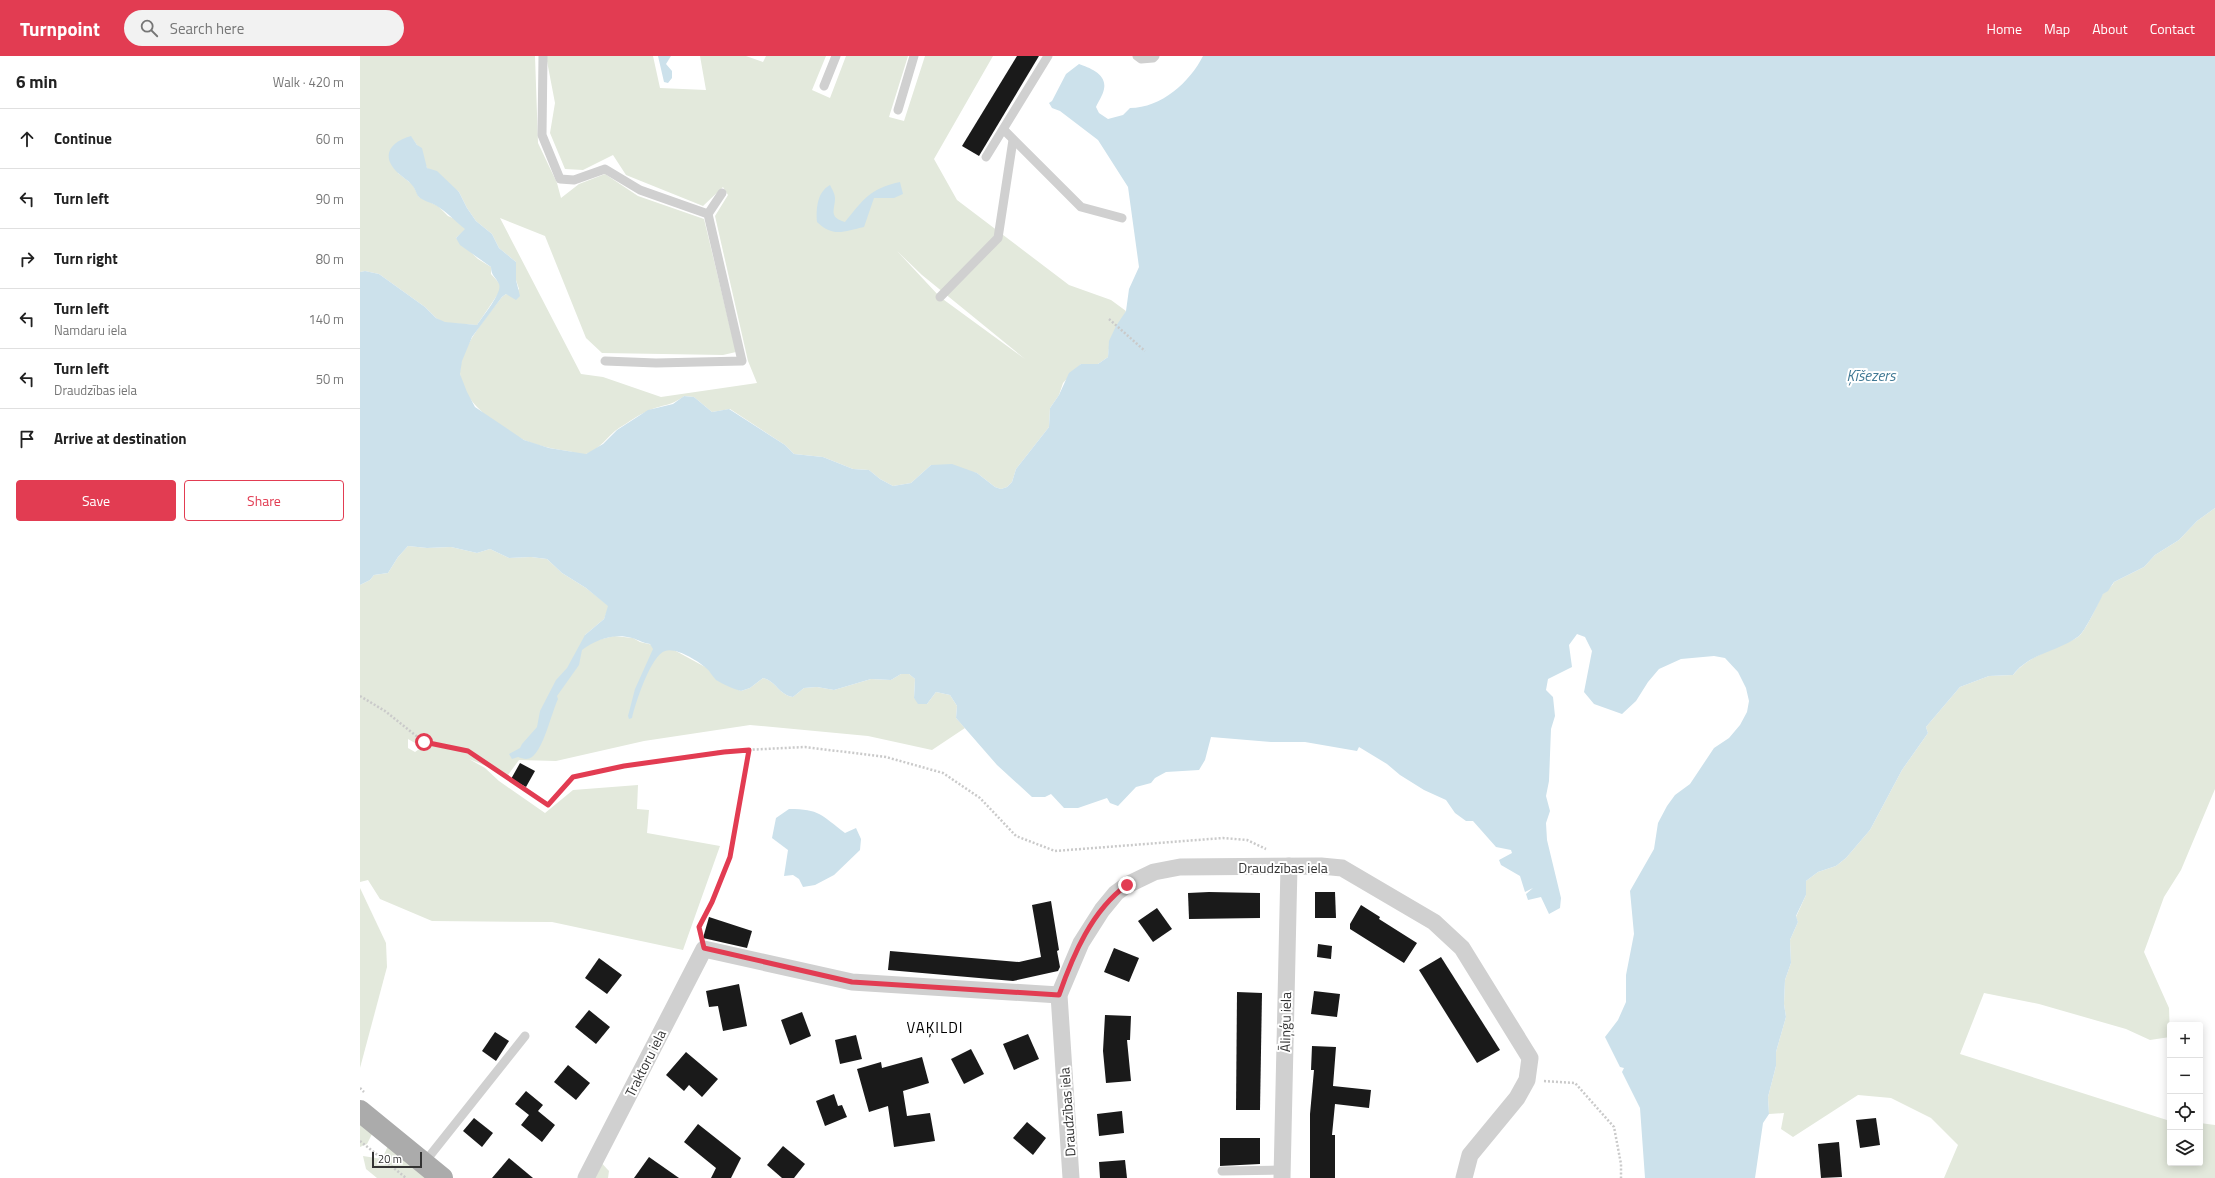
<!DOCTYPE html>
<meta charset="utf-8">
<style>
:root{--surface:#fff;--page:#f2f2f2;--text:#222;--muted:#767676;--line:#e0e0e0;--accent:#e23c52}
body{margin:0;font-family:"Titillium Web",sans-serif;background:var(--page);color:var(--text)}
.controls{position:absolute;right:12px;bottom:12px;display:grid;overflow:hidden;border-radius:4px;box-shadow:0 2px 10px #0003}
.controls button{width:36px;height:36px;display:grid;place-items:center;padding:0;border:0;border-bottom:1px solid var(--line);background:var(--surface);color:var(--text);font:20px sans-serif}
.scale{position:absolute;left:12px;bottom:10px;width:50px;box-sizing:border-box;padding-left:4px;border:2px solid #333;border-top:0;font-size:11px;line-height:14px;white-space:nowrap;color:#333;-webkit-text-stroke:3px #fff;paint-order:stroke}
.stop{position:absolute;width:12px;height:12px;margin:-9px;border:3px solid #e23c52;border-radius:50%;background:#fff}
.stop.end{background:#e23c52;border-color:#fff;box-shadow:0 1px 4px #0008}
.list{margin:0;padding:0;list-style:none}
h2{display:flex;justify-content:space-between;align-items:center;height:52px;margin:0;padding:0 16px;font-size:17px}
h2 small{font-size:13px;font-weight:400;color:var(--muted)}
.list li{display:grid;grid-template-columns:26px 1fr auto;gap:12px;align-items:center;box-sizing:border-box;height:60px;padding:0 16px;border-top:1px solid var(--line)}
.list b{display:block;font-size:15px;white-space:nowrap}
.list p{margin:0;font-size:13px;white-space:nowrap;color:var(--muted)}
.list em{font-size:13px;font-style:normal;color:var(--muted)}
.actions{display:flex;gap:8px;padding:12px 16px}
.actions a{flex:1;padding:9px 0;border:1px solid var(--accent);border-radius:4px;text-align:center;font-size:14px;color:var(--accent)}
.actions .main{background:var(--accent);color:#fff}
.icon{flex:none;width:22px;height:22px;fill:none;stroke:currentColor;stroke-width:2;stroke-linecap:round;stroke-linejoin:round}
.map{position:relative;flex:none;width:1855px;height:1122px;overflow:hidden}
header{display:flex;align-items:center;gap:24px;box-sizing:border-box;height:56px;padding:0 20px;background:var(--accent);color:#fff}
header strong{font-size:19px}
nav{display:flex;gap:22px;margin-inline-start:auto;font-size:14px}
.search{width:280px;height:36px;background:var(--page);display:flex;align-items:center;gap:10px;box-sizing:border-box;padding:0 14px;border-radius:22px;color:var(--muted);font-size:15px}
main{display:flex}
aside{flex:1;background:var(--surface)}
.map>svg:first-child{display:block}
.green{fill:#e3e9dc;fill-rule:evenodd}
.water{fill:#cce1eb}
.building{fill:#1a1a1a}
.lines{fill:none;stroke-linecap:round;stroke-linejoin:round}
.path{stroke:#cacaca;stroke-width:2.5;stroke-dasharray:2 2;stroke-linecap:butt}
.lane{stroke:#d0d0d0;stroke-width:9}
.street{stroke:#d0d0d0;stroke-width:17}
.primary{stroke:#ababab;stroke-width:22}
.route{stroke:#e23c52;stroke-width:5}
.labels{text-anchor:middle;dominant-baseline:central;stroke-width:4;stroke-linejoin:round;paint-order:stroke}
.street-label{font-size:14px;fill:#333;stroke:#fff}
.water-label{font-size:15px;font-style:italic;fill:#417994;stroke:#fff}
.neighbourhood-label{font-size:15px;letter-spacing:1px;fill:#000;stroke:#fff}
</style>
<header>
<strong>Turnpoint</strong>
<div class="search"><svg class="icon" aria-label="search" viewBox="0 0 24 24"><circle cx="10" cy="10" r="6"/><path d="M15 15l6 6"/></svg>Search here</div>
<nav><a>Home</a><a>Map</a><a>About</a><a>Contact</a></nav>
</header>
<main>
<aside>
<h2>6 min<small>Walk · 420 m</small></h2>
<ul class="list">
<li><svg class="icon" aria-label="ahead" viewBox="0 0 24 24"><path d="M12 20V5M6 11l6-6 6 6"/></svg><div><b>Continue</b></div><em>60 m</em></li>
<li><svg class="icon" aria-label="left" viewBox="0 0 24 24"><path d="M17 20v-9H6M10 6l-5 5 5 5"/></svg><div><b>Turn left</b></div><em>90 m</em></li>
<li><svg class="icon" aria-label="right" viewBox="0 0 24 24"><path d="M7 20v-9h11M14 6l5 5-5 5"/></svg><div><b>Turn right</b></div><em>80 m</em></li>
<li><svg class="icon" aria-label="left" viewBox="0 0 24 24"><path d="M17 20v-9H6M10 6l-5 5 5 5"/></svg><div><b>Turn left</b><p>Namdaru iela</p></div><em>140 m</em></li>
<li><svg class="icon" aria-label="left" viewBox="0 0 24 24"><path d="M17 20v-9H6M10 6l-5 5 5 5"/></svg><div><b>Turn left</b><p>Draudzības iela</p></div><em>50 m</em></li>
<li><svg class="icon" aria-label="arrive" viewBox="0 0 24 24"><path d="M6 21V4h12l-3 4 3 4H6"/></svg><div><b>Arrive at destination</b></div></li>
</ul>
<div class="actions"><a class="main">Save</a><a>Share</a></div>
</aside>
<div class="map">
<svg width="1855" height="1122" viewBox="0 0 1855 1122">
<rect width="100%" height="100%" fill="#fff"/>
<g class="green">
<path d="M0 0H175L178 87 197 127 201 142 219 128 245 118 278 140 344 163 376 296 363 299 242 297 226 282 185 180 140 162 221 318 243 321 301 341 397 327 388 305 355 160 368 139 363 131 343 150 266 119 253 99 223 114 205 113 190 77 195 47 186 0H293L300 32 346 34 340 0H386L403 6 406 0H466L452 34 470 42 486 0H548L529 61 544 65 565 0H633L574 103 597 144 709 229 751 244 766 255C757 274 750 277 748 301L738 308H721L703 327 699 339 690 352 689 371 656 413 652 426 647 431 641 433 635 431 617 417 571 409 551 427 533 430 520 423 509 414 493 413 463 401 434 398 425 389 370 353 352 356 334 341 324 340C310 351 302 348 288 355 278 359 269 366 259 372 248 379 240 394 226 398 221 399 213 396 208 395 193 393 178 390 164 384 140 372 100 346 100 316 101 289 127 261 142 241L146 238 152 240 159 233 156 224V206L139 192 132 178 116 165 107 152 99 136 67 112 57 89 51 81 38 117 53 129 59 141 78 150 88 160 97 164 106 173 96 182 118 203 131 211V218L140 228V235L117 269 85 267 76 262 65 251 19 218 5 215 0 216ZM537 195 562 219 665 303 580 241Z"/>
<path d="M1855 452V733L1821 814 1804 841 1784 896 1809 952 1810 981 1790 984 1766 973 1679 948 1624 937 1600 998 1810 1065V1107H1840V1067L1855 1069V1122H1584L1598 1089 1571 1062 1531 1042 1498 1039 1433 1081 1421 1073 1424 1057 1409 1058 1408 1041 1416 1010V996L1426 961 1424 948 1425 924 1431 907 1430 884 1438 866 1436 861 1446 839V825L1458 816 1476 810 1486 802 1510 774 1542 714 1568 677 1566 671 1600 631 1629 620 1653 619C1666 602 1687 596 1705 587 1710 585 1716 583 1719 580 1726 574 1738 548 1742 539 1745 534 1752 532 1754 526L1784 511 1795 499 1819 484 1837 465Z"/>
<path d="M48 490 67 492 91 491 117 497 130 493 149 502 171 501 187 503 202 517 226 532 249 550 244 563 225 579 234 585 254 580 273 582 280 586 314 594 347 612 357 624 381 635 390 632 403 622C416 625 419 639 433 641L444 632 457 631 474 634 511 623 531 624 541 618H549L555 623 554 642 567 648 576 636 590 639 597 650 596 662 605 672 572 694 508 680 390 669 284 685 196 705 159 704 148 719 109 703 125 712 139 725 185 757 213 734 278 729 277 753 289 754 287 777 360 790 323 894 192 866 72 865 20 843 8 824 0 826V529L10 524 14 519 28 517 38 501ZM48 683 62 691 55 696 48 692Z"/>
<path d="M0 832 26 887 27 911 0 1012Z"/>
<path d="M0 1067 13 1076 7 1088 0 1091Z"/>
<path d="M28 1090 69 1122H17L6 1113 3 1100 22 1103Z"/>
<path d="M236 1101 249 1115 248 1122H226Z"/>
</g>
<g class="water">
<path d="M298 0H311L306 8 312 15V22L308 27 304 26Z"/>
<path d="M843 0H1855V452L1837 465 1819 484 1795 499 1784 511 1754 526 1748 535 1743 538C1740 545 1724 577 1719 580 1698 596 1669 597 1653 619L1629 620 1600 631 1566 671 1568 677 1542 714 1510 774 1486 802 1476 810 1458 816 1446 825V839L1436 860 1438 866 1430 884 1431 907 1425 924 1424 948 1426 961 1416 996V1010L1408 1041 1409 1058 1403 1067 1395 1122H1285L1280 1052 1262 1016 1264 1012 1260 1011 1245 981 1258 964 1266 946V919L1274 878 1270 835 1294 793 1298 767 1307 750 1315 739 1330 728 1354 692 1369 682 1380 669 1387 656 1389 645 1386 632 1378 616 1365 602 1354 600 1321 603 1299 613 1288 626 1276 645 1262 658 1234 648 1224 636 1232 595 1225 581 1217 578 1209 589 1212 611 1188 623 1186 634 1193 641 1195 660 1191 673 1189 725 1186 740 1190 755 1186 767 1187 784 1201 842 1200 852 1189 858 1181 841 1168 844 1166 838 1173 832 1165 836 1160 820 1141 809 1139 804 1152 797 1151 794 1136 791 1113 765H1106L1095 757 1086 744 1064 734 1040 719 1027 708 999 691 997 695 945 686H911L851 681 845 704 839 714 806 716 795 722 791 727 776 731 758 750 750 747 747 742 718 752H704L691 738 685 741H672L637 709 596 662 597 650 590 639 576 636 567 648H558L554 642 555 623 549 618H541L531 624 511 623 474 634 457 631 444 632 433 641C419 639 416 625 403 622L390 632 381 635C373 633 363 628 356 624 352 620 350 615 346 612 338 605 316 591 305 595 291 599 275 648 272 662L269 663 268 660 275 633 293 593 290 588C283 587 279 584 272 582 254 577 237 583 222 594L219 609 197 640 198 643C191 658 184 692 172 701 168 704 163 703 158 701L152 703 149 698 160 692 162 688 177 671 180 655 196 624 207 612 225 579 244 563 248 550 226 532 202 517 187 503 171 501 149 502 130 493 117 497 91 491 67 492 48 490 38 501 28 517 14 519 10 524 0 529V216L5 215 19 218 65 251 76 262 85 266 117 269C122 261 143 236 139 228 136 221 131 220 131 211L100 189 96 182 105 173C96 166 88 157 77 150 71 146 62 145 58 140 56 137 55 132 52 129 48 124 42 121 38 117 20 100 30 86 51 80L57 89 62 92 67 112 77 115 99 136 107 152 116 165 132 178 139 192 156 206V224L160 240 156 244 146 238 142 241 112 281 102 305 100 318 107 336 115 351 164 384 189 392 226 398 243 388 257 374 288 354 313 348 324 340 334 341 352 356 369 353 425 389 434 398 463 401 493 413 509 414 520 423 533 430 551 427 571 409 592 408 617 417 635 431 641 433 647 431 652 426 656 413 689 371 690 352 699 339 709 317 721 308H738L748 301 749 285 756 270 766 255 769 233 779 211 768 131 738 84 700 55 692 52 689 47 692 45 706 18 719 8C730 12 747 18 744 33 743 39 738 46 736 51L739 57 748 63 763 59 770 52C801 52 830 26 843 0Z"/>
<path d="M540 126 543 138 534 142H514L504 171C485 175 473 182 457 166 456 153 457 136 470 129 472 133 475 138 475 142 475 154 468 161 485 166 504 143 509 133 540 126Z"/>
<path d="M429 753C460 753 461 759 485 777L496 772 501 783 500 794 474 819 455 829 443 831 439 823 433 819 424 820 428 794 412 782 416 762Z"/>
</g>
<g class="building">
<path d="M657 0H679L619 100 602 90Z"/>
<path d="M160 707 175 715 166 731 151 723Z"/>
<path d="M849 836 900 837V862L829 863 828 837Z"/>
<path d="M955 836H975L976 862H955Z"/>
<path d="M691 845 699 894 697 895 700 911 698 915 653 925 528 914 530 895 659 906 681 901 672 849Z"/>
<path d="M1001 849 1020 861 1019 863 1057 887 1044 907 990 873V868Z"/>
<path d="M797 852 812 873 793 886 778 865Z"/>
<path d="M349 861 392 875 387 892 343 882Z"/>
<path d="M958 888 972 890 971 903 957 901Z"/>
<path d="M754 892 779 902 769 926 744 916Z"/>
<path d="M1081 901 1140 994 1117 1007 1059 914Z"/>
<path d="M239 902 262 919 247 938 225 922Z"/>
<path d="M379 928 387 970 363 975 358 950 349 951 346 935Z"/>
<path d="M954 935 980 938 977 961 951 958Z"/>
<path d="M877 936 902 937 900 1054H876Z"/>
<path d="M229 954 250 971 236 988 215 971Z"/>
<path d="M442 956 451 980 430 989 421 964Z"/>
<path d="M745 959 771 960 770 984H767L771 1025 746 1027 743 995Z"/>
<path d="M135 976 149 985 136 1005 122 995Z"/>
<path d="M668 978 679 1003 654 1014 643 988Z"/>
<path d="M496 979 502 1003 480 1008 475 984Z"/>
<path d="M952 990 976 991 973 1030 1011 1034 1009 1052 975 1048 972 1079H975V1122H950V1058L954 1014H951Z"/>
<path d="M611 993 624 1018 604 1028 591 1003Z"/>
<path d="M326 996 358 1023 342 1041 329 1029 324 1035 306 1019Z"/>
<path d="M562 1001 569 1027 543 1035 547 1060 570 1057 575 1085 534 1091 528 1050 509 1056 497 1013 521 1006 522 1012Z"/>
<path d="M208 1009 230 1027 216 1044 194 1026Z"/>
<path d="M166 1035 183 1049 178 1055 195 1069 182 1086 161 1069 169 1059 155 1048Z"/>
<path d="M474 1038 478 1050 482 1049 487 1061 465 1070 456 1045Z"/>
<path d="M762 1055 764 1077 739 1080 737 1058Z"/>
<path d="M114 1062 133 1077 122 1091 103 1075Z"/>
<path d="M1516 1062 1520 1089 1500 1092 1496 1064Z"/>
<path d="M667 1066 686 1082 673 1099 653 1082Z"/>
<path d="M338 1068 381 1102 371 1122H351L356 1112 324 1086Z"/>
<path d="M860 1082H900V1108L860 1110Z"/>
<path d="M1479 1086 1482 1121 1461 1122 1458 1088Z"/>
<path d="M423 1090 445 1108 434 1122H422L407 1109Z"/>
<path d="M289 1101 319 1122H274Z"/>
<path d="M149 1102 173 1122H132Z"/>
<path d="M765 1104 767 1122H740L739 1106Z"/>
</g>
<g class="lines">
<g class="path">
<path d="M749 263 785 295"/>
<path d="M0 640 25 655 64 686 108 695 188 749 213 721 264 710 364 695 445 691 526 701 583 717 620 742 656 780 695 795 863 782 887 784 906 793"/>
<path d="M340 879 339 871 352 846 370 801 389 694"/>
<path d="M1184 1025 1215 1027 1254 1071 1261 1108V1122"/>
<path d="M0 1032 4 1036"/>
<path d="M0 1085 46 1122"/>
</g>
<g class="lane">
<path d="M183 0 182 79 200 123 214 124 245 113 280 134 348 158 382 305 296 307 245 305"/>
<path d="M777 0 781 3 793 2 795 0"/>
<path d="M464 30 476 0"/>
<path d="M538 54 554 0"/>
<path d="M644 74 721 151 762 162"/>
<path d="M626 101 688 0"/>
<path d="M348 158 362 137"/>
<path d="M580 241 638 182 653 84"/>
<path d="M64 1107 165 980"/>
<path d="M862 1115 921 1114"/>
</g>
<g class="street">
<path d="M226 1122 344 893 492 926 699 939"/>
<path d="M711 1122 699 939 721 887 742 854 756 837 767 829 794 816 820 811 961 810 982 812 1074 866 1102 892 1170 1002 1167 1024 1157 1042 1110 1099 1104 1122"/>
<path d="M922 1122 929 810"/>
</g>
<path class="primary" d="M0 1055 82 1122"/>
</g>
<g class="lines">
<path class="route" d="M64 686 108 695 188 749 213 721 264 710 364 696 389 694 370 801 352 846 339 871 344 892 492 926 699 939C713 899 732 854 767 829"/>
</g>
<g class="labels">
<g class="street-label">
<text x="923" y="811">Draudzības iela</text>
<text transform="translate(925 966) rotate(-89)">Āliņģu iela</text>
<text transform="translate(285 1007) rotate(-63)">Traktoru iela</text>
<text transform="translate(707 1056) rotate(-94)">Draudzības iela</text>
</g>
<g class="water-label">
<text x="1511" y="319">Ķīšezers</text>
</g>
<g class="neighbourhood-label">
<text x="575" y="971">VAĶILDI</text>
</g>
</g>
</svg>
<div class="controls">
<button>+</button>
<button>−</button>
<button><svg class="icon" aria-label="locate" viewBox="0 0 24 24"><circle cx="12" cy="12" r="6"/><path d="M12 2v4M12 18v4M2 12h4M18 12h4"/></svg></button>
<button><svg class="icon" aria-label="layers" viewBox="0 0 24 24"><path d="M12 4l9 5-9 5-9-5zM3 14l9 5 9-5"/></svg></button>
</div>
<div class="scale">20 m</div>
<div class="stop" style="left:64px;top:686px"></div>
<div class="stop end" style="left:767px;top:829px"></div>
</div>
</main>
